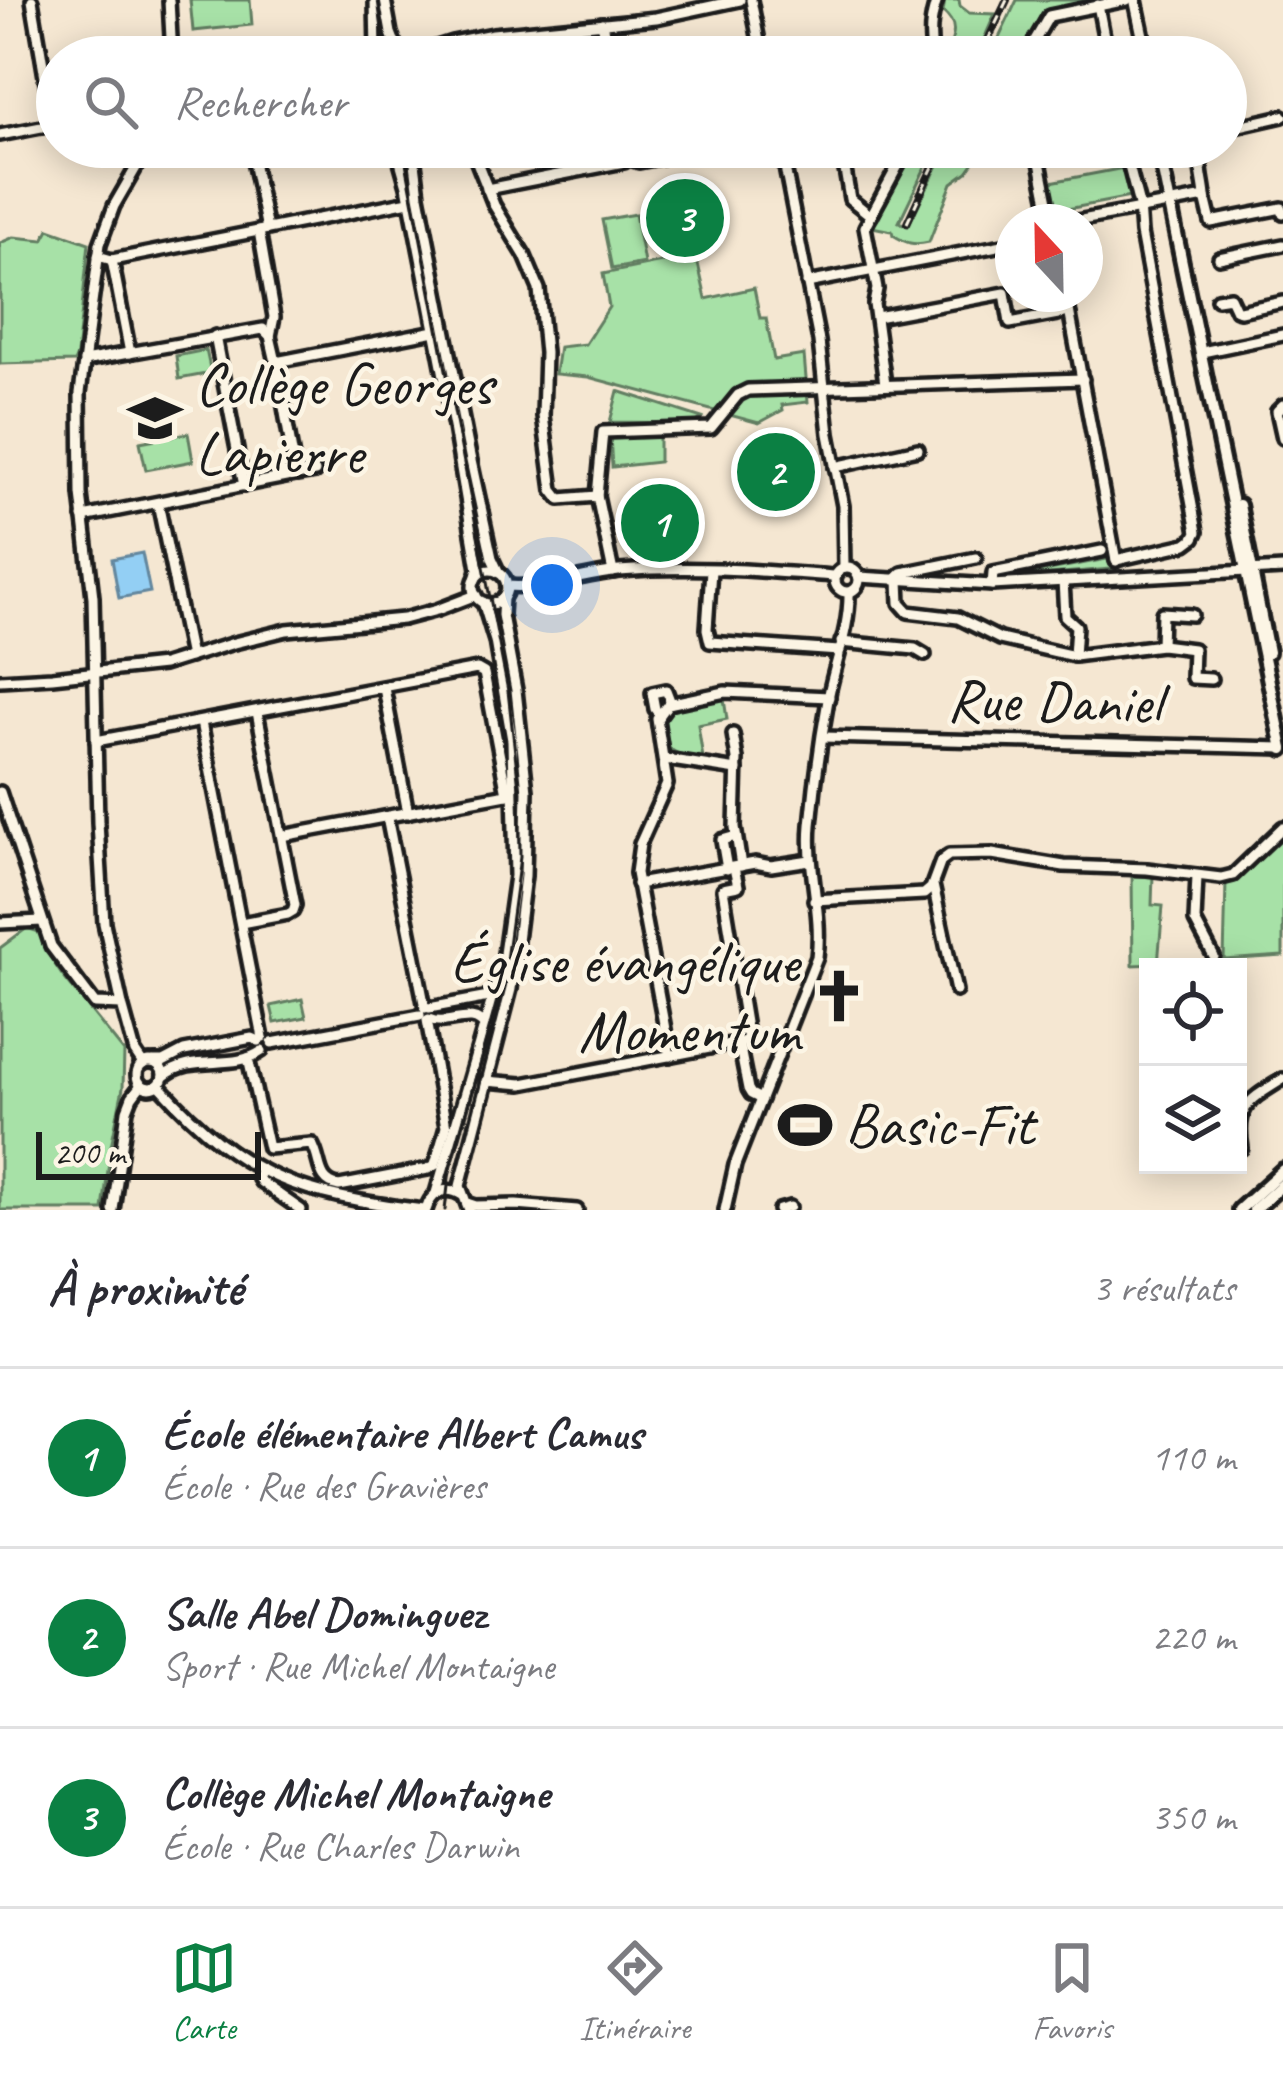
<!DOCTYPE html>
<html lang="fr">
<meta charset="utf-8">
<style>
:root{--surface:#fff;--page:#f7f7f7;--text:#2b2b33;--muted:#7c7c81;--line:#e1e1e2;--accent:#0b8043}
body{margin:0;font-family:Caveat,sans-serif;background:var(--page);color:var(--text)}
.controls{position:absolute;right:36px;bottom:36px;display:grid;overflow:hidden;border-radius:0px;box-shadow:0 6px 30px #0003}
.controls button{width:108px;height:108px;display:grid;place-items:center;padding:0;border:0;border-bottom:3px solid var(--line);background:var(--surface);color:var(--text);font:60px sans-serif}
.compass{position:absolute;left:995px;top:204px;width:108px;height:108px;border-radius:50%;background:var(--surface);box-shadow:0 6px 30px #0003;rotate:338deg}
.scale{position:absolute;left:36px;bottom:30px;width:225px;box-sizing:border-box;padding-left:12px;border:6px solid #1c1c1c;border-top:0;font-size:33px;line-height:42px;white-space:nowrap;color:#1c1c1c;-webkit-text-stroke:9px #fcf5e5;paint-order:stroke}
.you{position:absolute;left:552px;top:585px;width:42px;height:42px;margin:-30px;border:9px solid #fff;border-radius:50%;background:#1a73e8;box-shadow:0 0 0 18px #1a73e833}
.badge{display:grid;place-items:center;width:78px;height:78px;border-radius:50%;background:var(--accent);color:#fff;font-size:39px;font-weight:700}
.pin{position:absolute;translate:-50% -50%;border:6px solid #fff;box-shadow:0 3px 12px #0006}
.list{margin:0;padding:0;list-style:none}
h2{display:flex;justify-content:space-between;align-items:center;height:156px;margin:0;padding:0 48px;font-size:51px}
h2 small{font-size:39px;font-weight:400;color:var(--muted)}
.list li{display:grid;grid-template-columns:78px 1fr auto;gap:36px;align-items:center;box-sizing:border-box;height:180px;padding:0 48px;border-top:3px solid var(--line)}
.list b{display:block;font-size:45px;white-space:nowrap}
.list p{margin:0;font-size:39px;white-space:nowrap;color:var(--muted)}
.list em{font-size:39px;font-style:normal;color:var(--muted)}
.icon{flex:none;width:66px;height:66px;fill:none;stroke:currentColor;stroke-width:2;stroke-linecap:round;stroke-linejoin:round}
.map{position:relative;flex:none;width:1283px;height:1210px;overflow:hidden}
.search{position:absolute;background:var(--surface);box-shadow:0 6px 30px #0003;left:36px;right:36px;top:36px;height:132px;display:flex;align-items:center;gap:30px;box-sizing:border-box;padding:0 42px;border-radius:66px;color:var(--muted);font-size:45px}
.sheet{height:696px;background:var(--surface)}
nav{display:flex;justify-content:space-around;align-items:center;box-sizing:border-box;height:168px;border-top:3px solid var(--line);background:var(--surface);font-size:33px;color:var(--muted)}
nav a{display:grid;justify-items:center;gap:6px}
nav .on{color:var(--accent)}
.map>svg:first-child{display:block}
.green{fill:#a7e1a7;stroke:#627e62;stroke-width:3}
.water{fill:#93cff4;stroke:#63879e;stroke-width:3}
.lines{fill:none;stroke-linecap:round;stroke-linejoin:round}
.minor-casing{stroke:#1c1c1c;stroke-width:18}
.major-casing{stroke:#1c1c1c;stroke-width:20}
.minor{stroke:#fcf5e5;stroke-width:9}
.major{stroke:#fcf5e5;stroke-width:10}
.tram{stroke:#1c1c1c;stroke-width:3}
.rail-casing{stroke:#1c1c1c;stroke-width:8}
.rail{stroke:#fcf5e5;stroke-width:3;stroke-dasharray:9;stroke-linecap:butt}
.labels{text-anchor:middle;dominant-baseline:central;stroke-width:9;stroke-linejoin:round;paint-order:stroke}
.poi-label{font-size:60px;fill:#1c1c1c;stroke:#fcf5e5;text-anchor:start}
.street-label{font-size:60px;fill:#1c1c1c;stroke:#fcf5e5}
</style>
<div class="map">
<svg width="1283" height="1210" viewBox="0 0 1283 1210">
<rect width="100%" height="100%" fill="#f5e7d2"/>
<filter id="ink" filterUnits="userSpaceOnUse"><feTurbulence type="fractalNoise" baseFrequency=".00833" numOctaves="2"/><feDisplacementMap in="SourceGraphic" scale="24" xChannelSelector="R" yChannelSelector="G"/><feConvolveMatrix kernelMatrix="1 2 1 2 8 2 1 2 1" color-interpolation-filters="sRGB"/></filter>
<g filter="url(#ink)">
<g class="green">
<path d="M190 0H250L252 25 193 31Z"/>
<path d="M945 0H959L960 6 969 13 995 14 976 57H946C953 38 960 26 943 12Z"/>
<path d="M1017 0H1092L1047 10 1042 13 1020 57H990Z"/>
<path d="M913 147H935L899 222 908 226 947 147H981L982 151 967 172 952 183 929 242C913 246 906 243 893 235L892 231 872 227Z"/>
<path d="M1124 168 1130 197 1057 211 1051 182Z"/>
<path d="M635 214 644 263 612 269 602 220Z"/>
<path d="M49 229 89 243 77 355 74 362 0 364V243L14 237 43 240Z"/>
<path d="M696 255 706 299 754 288 760 318H766L774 360 804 355 808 402 782 405 783 410 759 423 588 377 555 374 559 347 585 344 609 307 603 274Z"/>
<path d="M206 350 211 373 179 379 176 356Z"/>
<path d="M618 391 702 418 695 423 610 422Z"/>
<path d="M188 433 193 461 146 470 140 442Z"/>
<path d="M659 435V462L612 467 610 436Z"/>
<path d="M1112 558 1113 567 1111 569 1012 577Z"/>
<path d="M724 699 727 719 698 725 703 758C695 756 682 756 675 752 662 746 656 719 667 710 675 702 711 701 724 699Z"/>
<path d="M1283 834V956L1224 960 1226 882C1248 873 1266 851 1283 834Z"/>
<path d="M1132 874 1153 875 1152 905 1163 906 1158 964 1133 965Z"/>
<path d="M27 928 39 932 50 957 62 975 124 1052 123 1088 111 1146 103 1210H0V948Z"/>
<path d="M302 999 306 1017 275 1023 271 1006Z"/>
</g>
<path class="water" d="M142 553 150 592 119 598 112 559Z"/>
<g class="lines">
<defs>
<g id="minor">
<path d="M32 0 53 124"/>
<path d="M169 0 172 57"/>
<path d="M375 0 376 54"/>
<path d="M385 0 391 33 398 51"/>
<path d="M751 0 762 57"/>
<path d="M1098 5 1108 57"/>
<path d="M602 23 609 57"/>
<path d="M406 57 452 42 493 34 656 18 740 0"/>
<path d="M933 57C929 36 930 20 937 0"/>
<path d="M1025 57 1049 16 1127 0"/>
<path d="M1226 129 1283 116"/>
<path d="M0 135 57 124"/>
<path d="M250 147 267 229"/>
<path d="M396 147 407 186 454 427 478 569 475 580"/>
<path d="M413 147 419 195 470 456 492 558 499 573"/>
<path d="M471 147 494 205 525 256 539 289 545 353 543 416 553 490 560 499 597 496 613 572"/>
<path d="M781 147 819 341 829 434 843 506 844 568"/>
<path d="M841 147 850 199 871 216"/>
<path d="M1037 147 1052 222"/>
<path d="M626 158 639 162 717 147"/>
<path d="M487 189 624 162 626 158"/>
<path d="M1205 197 1211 222 1282 208 1283 213"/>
<path d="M1071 222 1205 197C1204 180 1196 162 1205 147"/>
<path d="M259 231 274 317 270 336"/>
<path d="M98 256 112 260 409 201"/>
<path d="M1219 258 1283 245"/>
<path d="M112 260 130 353"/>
<path d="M807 283 1013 243"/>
<path d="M1066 294 1116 561"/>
<path d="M1217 299 1230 297 1236 310 1240 311 1283 302"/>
<path d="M877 317 1005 293 1010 323 1069 312"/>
<path d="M215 336 244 486"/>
<path d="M1207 351 1283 335"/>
<path d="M84 361 263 329 270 336 276 362 435 331"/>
<path d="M885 384 874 304 877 289 865 227 908 147"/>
<path d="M1283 405 1277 411 1283 438"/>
<path d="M835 467 918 449"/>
<path d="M296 475 315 472"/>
<path d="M597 496 603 432 711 428 738 395 748 390 1083 379"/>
<path d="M158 503 190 657"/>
<path d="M83 517 296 475 276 362"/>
<path d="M1116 560 1186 544 1194 538 1197 532 1141 233 1139 205 1124 147"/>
<circle cx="847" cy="580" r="12"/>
<path d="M711 570 707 629 710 642 839 651"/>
<circle cx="490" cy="587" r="17"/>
<path d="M859 577 992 585 1283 569"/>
<path d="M895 580 902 573 976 558"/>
<path d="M899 580 900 603 908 612 958 618 1000 639 1074 656 1076 626 1065 616 1063 581"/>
<path d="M992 585 993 573 1102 551"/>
<path d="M507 586C544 589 582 575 619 571 691 565 764 571 836 576"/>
<path d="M841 642 915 649 925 655"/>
<path d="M1161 645 1193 649 1192 678 1211 679"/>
<path d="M1074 656 1161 645 1162 613 1192 615"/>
<path d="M0 680 52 677 163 665 234 643 287 630 403 619 437 610 476 595"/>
<path d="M384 688 408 813"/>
<path d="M659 714 655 709 652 693 666 690 671 703"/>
<path d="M201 722 263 1038"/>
<path d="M733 734 737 759 735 827 741 866"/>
<path d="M823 737 1283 748"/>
<path d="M96 741 477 669 484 673 507 794"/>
<path d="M665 759 737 770"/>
<path d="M0 792 51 946 95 1004 122 1005 135 1052 143 1064"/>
<path d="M387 817 425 1008"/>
<path d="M282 836 512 793"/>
<path d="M734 868 738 886 723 889 748 1041"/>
<path d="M727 869 722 840 736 836"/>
<path d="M1197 876 1195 921 1214 957"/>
<path d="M637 884 755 863 771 866 810 860"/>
<path d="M933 885 956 991"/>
<path d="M814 900 924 894 931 888 941 861 949 855 992 854 1064 866 1147 869 1221 878 1233 875 1283 827"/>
<path d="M0 923 42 921"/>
<path d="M241 923 288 914 293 911 295 905 257 712"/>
<path d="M122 1005 104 923 98 823 93 597 81 494 80 393 100 244 114 206 148 147"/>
<path d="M429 1008 494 996"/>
<path d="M429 1019C449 1028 472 1006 486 1028"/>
<path d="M272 1043 420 1015"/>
<path d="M739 1043 748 1089 751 1094 761 1099"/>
<path d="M670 1056 636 873 640 844 667 784 657 719 668 704 725 692 829 697"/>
<path d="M248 1058 268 1148 312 1144C322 1161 316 1182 339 1186L428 1169 435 1165 446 1127 427 1020"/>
<circle cx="150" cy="1075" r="13"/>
<path d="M154 1062H163L184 1051 252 1038 259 1041"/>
<path d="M163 1077C193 1052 232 1072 262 1051"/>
<path d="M486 1081 522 1084 767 1037 784 1041"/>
<path d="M159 1085C244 1179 301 1195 424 1210"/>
<path d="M1242 1148C1235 1105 1250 1100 1283 1079"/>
<path d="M260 1170 258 1177 261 1182 301 1210"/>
<path d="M436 1193 503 961 515 876 512 740 495 641 483 602"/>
<path d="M467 1203 476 1206 516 1205 577 1210"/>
<path d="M113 1210 127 1110 132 1097 141 1085"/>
<path d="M426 1210C431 1192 446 1185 462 1195"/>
<path d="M469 1210 460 1186 511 989 525 876 527 791 516 690 502 615 503 598"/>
<path d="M725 1210 735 1165 817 957C823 913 807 869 811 825 815 782 821 737 829 694 836 660 850 626 849 592"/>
<path d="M779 1210 790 1207"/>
</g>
<g id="major">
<path d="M1135 0 1147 57"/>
<path d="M1158 147 1283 749"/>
<path d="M1239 505 1268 652"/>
<path d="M1239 1210 1283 1170"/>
<path d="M1254 1210 1283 1184"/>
</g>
</defs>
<use href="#minor" class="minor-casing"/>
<use href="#major" class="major-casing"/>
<use href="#minor" class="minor"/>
<use href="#major" class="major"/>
<g class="tram">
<path d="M378 0 386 57"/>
<path d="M403 147 508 691 519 788 520 857 504 975 450 1170 445 1210"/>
</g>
<defs>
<g id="rail">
<path d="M980 57 1007 0"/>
<path d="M907 223 942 147"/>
</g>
</defs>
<use href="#rail" class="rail-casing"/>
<use href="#rail" class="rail"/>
</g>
</g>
<defs>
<symbol id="school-bare" viewBox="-9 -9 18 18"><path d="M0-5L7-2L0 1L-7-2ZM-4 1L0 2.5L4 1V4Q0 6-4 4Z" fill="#1c1c1c" stroke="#fcf5e5" stroke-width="2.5" paint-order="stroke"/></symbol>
<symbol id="church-bare" viewBox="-9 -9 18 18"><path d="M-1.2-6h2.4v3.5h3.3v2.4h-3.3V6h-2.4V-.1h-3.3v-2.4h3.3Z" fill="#1c1c1c" stroke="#fcf5e5" stroke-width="2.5" paint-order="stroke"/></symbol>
<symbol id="stadium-bare" viewBox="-9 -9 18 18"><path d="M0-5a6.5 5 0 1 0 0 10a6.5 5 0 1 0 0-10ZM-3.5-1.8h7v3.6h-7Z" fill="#1c1c1c" stroke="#fcf5e5" stroke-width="2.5" paint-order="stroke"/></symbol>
</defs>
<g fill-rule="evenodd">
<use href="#school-bare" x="117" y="380" width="76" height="76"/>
<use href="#church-bare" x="801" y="958" width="76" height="76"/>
<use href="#stadium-bare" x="767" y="1087" width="76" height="76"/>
</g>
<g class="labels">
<g class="poi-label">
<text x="195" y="384">Collège Georges<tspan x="195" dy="69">Lapierre</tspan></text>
<text x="799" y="962" text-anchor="end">Église évangélique<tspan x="799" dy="69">Momentum</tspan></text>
<text x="845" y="1125">Basic-Fit</text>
</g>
<g class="street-label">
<text transform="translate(1054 701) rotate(1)">Rue Daniel</text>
</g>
</g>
</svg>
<div class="controls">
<button><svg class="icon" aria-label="locate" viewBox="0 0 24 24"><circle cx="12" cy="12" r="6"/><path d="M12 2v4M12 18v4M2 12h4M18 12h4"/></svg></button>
<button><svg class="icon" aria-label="layers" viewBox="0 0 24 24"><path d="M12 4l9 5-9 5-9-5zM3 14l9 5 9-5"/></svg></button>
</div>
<svg class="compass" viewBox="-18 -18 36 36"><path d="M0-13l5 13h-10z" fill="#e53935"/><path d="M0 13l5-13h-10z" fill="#7c7c81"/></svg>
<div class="scale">200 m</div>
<div class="you"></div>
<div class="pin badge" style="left:660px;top:523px">1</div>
<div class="pin badge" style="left:776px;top:472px">2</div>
<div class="pin badge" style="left:685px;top:218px">3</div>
<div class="search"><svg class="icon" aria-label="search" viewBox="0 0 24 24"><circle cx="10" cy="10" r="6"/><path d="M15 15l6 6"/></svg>Rechercher</div>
</div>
<section class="sheet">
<h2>À proximité<small>3 résultats</small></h2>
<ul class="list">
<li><span class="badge">1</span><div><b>École élémentaire Albert Camus</b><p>École · Rue des Gravières</p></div><em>110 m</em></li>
<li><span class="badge">2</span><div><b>Salle Abel Dominguez</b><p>Sport · Rue Michel Montaigne</p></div><em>220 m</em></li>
<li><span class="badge">3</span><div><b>Collège Michel Montaigne</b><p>École · Rue Charles Darwin</p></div><em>350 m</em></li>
</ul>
</section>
<nav>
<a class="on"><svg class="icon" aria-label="map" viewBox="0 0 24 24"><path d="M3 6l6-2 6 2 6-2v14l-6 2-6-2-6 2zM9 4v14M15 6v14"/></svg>Carte</a>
<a><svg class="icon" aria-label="directions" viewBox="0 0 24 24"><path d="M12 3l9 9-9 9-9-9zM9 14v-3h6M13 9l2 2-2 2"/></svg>Itinéraire</a>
<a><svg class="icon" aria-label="saved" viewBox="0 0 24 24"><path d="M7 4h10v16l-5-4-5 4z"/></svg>Favoris</a>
</nav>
